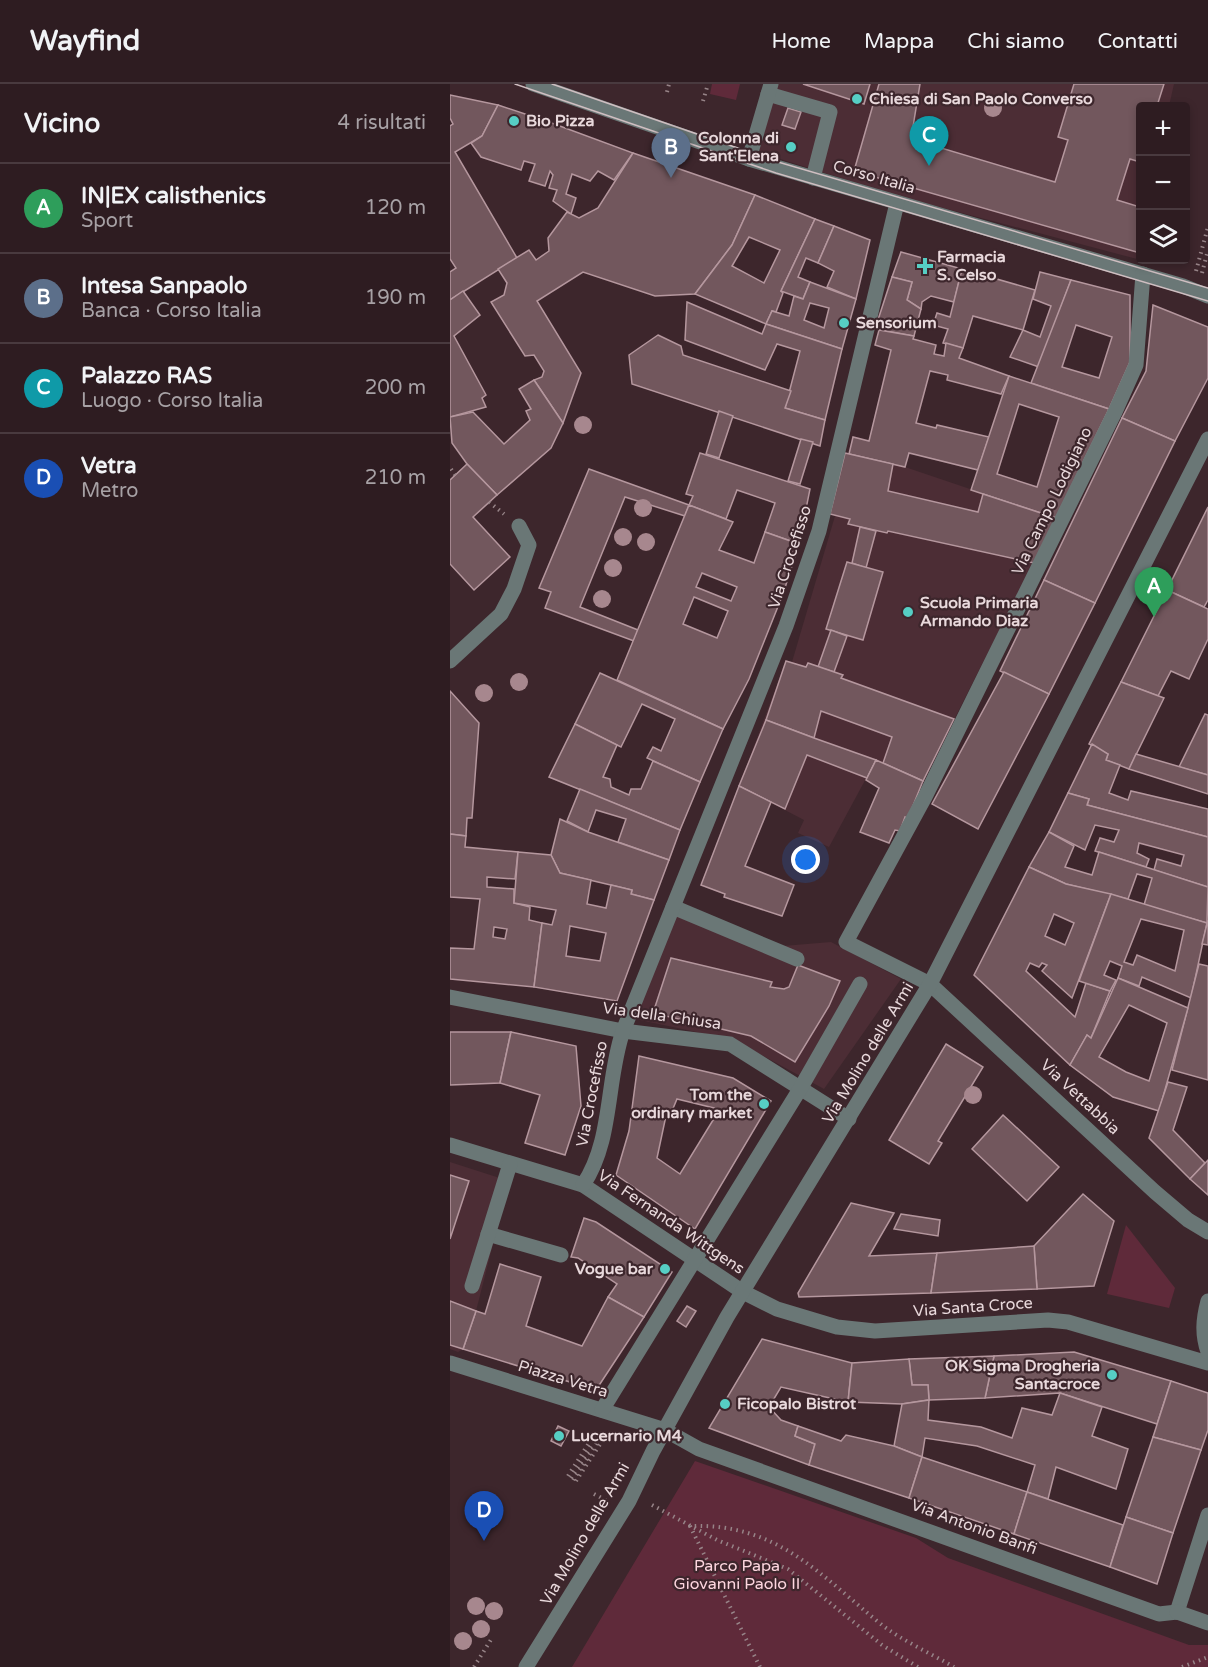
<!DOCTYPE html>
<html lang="it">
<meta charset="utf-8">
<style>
:root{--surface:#2e1c21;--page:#3a292e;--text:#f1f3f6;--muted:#a7a1a5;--line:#493a3f;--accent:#56cec4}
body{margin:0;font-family:"Varela Round",sans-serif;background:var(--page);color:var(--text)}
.controls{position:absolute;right:18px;top:18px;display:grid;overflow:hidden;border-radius:6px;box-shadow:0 3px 9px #0003}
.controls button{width:54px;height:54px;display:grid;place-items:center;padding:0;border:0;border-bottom:2px solid var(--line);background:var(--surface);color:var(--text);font:30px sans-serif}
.you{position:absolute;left:356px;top:776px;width:21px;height:21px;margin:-15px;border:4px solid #fff;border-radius:50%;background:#1a73e8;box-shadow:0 0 0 9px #1a73e833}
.badge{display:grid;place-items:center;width:39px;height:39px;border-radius:50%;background:var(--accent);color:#fff;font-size:20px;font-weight:700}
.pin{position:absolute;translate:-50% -50px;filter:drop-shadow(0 2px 3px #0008)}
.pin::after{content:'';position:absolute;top:32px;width:21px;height:18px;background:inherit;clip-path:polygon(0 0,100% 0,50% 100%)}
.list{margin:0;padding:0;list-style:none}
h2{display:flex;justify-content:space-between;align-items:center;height:78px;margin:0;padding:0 24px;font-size:26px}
h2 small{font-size:20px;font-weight:400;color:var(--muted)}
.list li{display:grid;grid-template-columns:39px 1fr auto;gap:18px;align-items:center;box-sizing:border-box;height:90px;padding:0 24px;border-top:2px solid var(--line)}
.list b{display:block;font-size:22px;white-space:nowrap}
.list p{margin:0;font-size:20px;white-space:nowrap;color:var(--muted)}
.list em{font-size:20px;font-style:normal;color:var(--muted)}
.icon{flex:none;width:33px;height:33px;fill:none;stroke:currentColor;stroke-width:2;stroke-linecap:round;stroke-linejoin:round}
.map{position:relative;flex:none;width:758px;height:1583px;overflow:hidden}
header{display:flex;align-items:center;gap:36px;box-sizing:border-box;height:84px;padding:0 30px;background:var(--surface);border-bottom:2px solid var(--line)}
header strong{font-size:28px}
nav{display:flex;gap:33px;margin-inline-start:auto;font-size:21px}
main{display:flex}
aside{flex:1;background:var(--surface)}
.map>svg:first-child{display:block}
.built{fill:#4c2d35}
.green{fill:#5f2a3a}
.building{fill:#72575d;stroke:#b5979e;stroke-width:1.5;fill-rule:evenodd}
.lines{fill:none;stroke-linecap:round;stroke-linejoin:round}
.path{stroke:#978488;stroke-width:4;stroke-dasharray:1.5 4.5;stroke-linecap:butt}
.minor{stroke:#6a7776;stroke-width:15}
.tram{stroke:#cfbec1;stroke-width:1.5}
.tree{fill:#a7878e}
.poi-dot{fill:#56cec4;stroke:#3d262c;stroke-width:2}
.labels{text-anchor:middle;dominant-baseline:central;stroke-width:4.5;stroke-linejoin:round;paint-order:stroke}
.poi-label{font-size:16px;font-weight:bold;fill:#e9d9dc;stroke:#3d262c;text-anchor:start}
.street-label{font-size:16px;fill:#e9d9dc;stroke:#3d262c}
.park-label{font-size:16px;fill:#fed6df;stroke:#3d262c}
</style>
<header>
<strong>Wayfind</strong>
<nav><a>Home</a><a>Mappa</a><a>Chi siamo</a><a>Contatti</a></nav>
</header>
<main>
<aside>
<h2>Vicino<small>4 risultati</small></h2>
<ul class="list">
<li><span class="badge" style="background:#2e9e5b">A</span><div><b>IN|EX calisthenics</b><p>Sport</p></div><em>120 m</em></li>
<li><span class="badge" style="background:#5c6f8a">B</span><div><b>Intesa Sanpaolo</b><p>Banca · Corso Italia</p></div><em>190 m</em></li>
<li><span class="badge" style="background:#0f9aa8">C</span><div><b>Palazzo RAS</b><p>Luogo · Corso Italia</p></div><em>200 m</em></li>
<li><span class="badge" style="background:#1a4fb4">D</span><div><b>Vetra</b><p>Metro</p></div><em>210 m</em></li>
</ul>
</aside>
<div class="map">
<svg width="758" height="1583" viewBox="0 0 758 1583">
<rect width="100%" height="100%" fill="#3d262c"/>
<g class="built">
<path d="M324 0H724L719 22H690V158L687 175 448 112 305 67Z"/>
<path d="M395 369 455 383 606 434 473 697 426 676 379 763 348 749 354 736 289 702 336 577 342 578 385 432 380 430Z"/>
<path d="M226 831 310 864 381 858 451 895 374 1005 284 956 185 935Z"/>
<path d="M0 1078 59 1097 26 1227 13 1265 8 1268 0 1265Z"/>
</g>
<g class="green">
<path d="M262 0H290L286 16 260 10Z"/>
<path d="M676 1141 725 1204 719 1224 657 1210Z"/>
<path d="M245 1377 466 1454 498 1474 739 1561H758V1583H122Z"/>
</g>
<g class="building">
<path d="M353 0H420L414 20Z"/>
<path d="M429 0H470L461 55 605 98 618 56 608 53 624 0H714L707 22H690V78L680 75 667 116 690 123V169L404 87Z"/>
<path d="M0 11 48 21 32 52 5 68 67 174 0 216V188L6 184 0 175V42L3 40 0 34Z"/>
<path d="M48 21 99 38 183 69 164 96 148 87 140 97 122 90 116 110 126 114 121 130 103 117 107 106 99 104 103 91 100 87 95 102 79 97 85 80 74 77 71 86 31 73 21 59 32 52Z"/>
<path d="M338 24 351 28 345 45 332 41Z"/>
<path d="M183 69 305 111 282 161 245 210 205 212 133 188 87 217 131 289 113 339 84 296 92 293 94 287 84 271 75 272 41 218 54 211 57 199 48 185 79 166 86 176 99 167 98 154 117 128 129 134 148 124Z"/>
<path d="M305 111 365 135 331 207 333 209 326 228 322 227 316 240 245 210 282 161ZM299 153 330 166 314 199 282 182Z"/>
<path d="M365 135 384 142 368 179 356 174 348 193 360 198 353 215 331 207Z"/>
<path d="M384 142 420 156 406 215 377 203 384 187 368 179Z"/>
<path d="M451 168 512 185 504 218 481 212 472 218 471 225 457 216 462 198 442 193Z"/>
<path d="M512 185 585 206 573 246 523 232 513 264 493 259 498 245 483 241 487 229 500 233Z"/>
<path d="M590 188 621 196 589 283 560 273 573 246 590 253 601 222 583 215Z"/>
<path d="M442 193 462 198 457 216 471 225 464 252 425 245Z"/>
<path d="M621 196 680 211V278L659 325 581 299ZM626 241 662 253 649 294 612 283Z"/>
<path d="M360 198 406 215 392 265 316 240 322 227 339 232 344 212 353 215ZM360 219 379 224 374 244 354 236Z"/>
<path d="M13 207 30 231 4 252 36 311 32 314 36 323 0 333V216Z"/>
<path d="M237 218 312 250 316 240 392 265 375 336 335 324 350 267 327 260 315 286 235 256Z"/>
<path d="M703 221 758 243V294L725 357 672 334 696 287Z"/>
<path d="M429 246 464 252 463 255 486 261 484 270 494 272 496 259 513 264 509 274 559 292 551 310 497 296 498 291 480 287 466 339 486 344 487 341 539 353 528 386 459 369 455 383 399 370 403 353 419 357 427 324 441 266 425 261Z"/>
<path d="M208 251 231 262 233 271 341 307 335 324 375 336 370 362 182 300 179 271Z"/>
<path d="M559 292 659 325 606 434 521 406ZM569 320 609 333 587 403 547 390Z"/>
<path d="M84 296 113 339 101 364 47 411 17 380 2 359 0 333 23 328 54 360 80 336 76 327 81 325 69 305Z"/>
<path d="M269 327 283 332 269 374 256 370Z"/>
<path d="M672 334 725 357 645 519 594 496Z"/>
<path d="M351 355 363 358 350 400 338 397Z"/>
<path d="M250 369 360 405 349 460 315 448 325 419 287 406 276 435 239 421 243 412 236 410Z"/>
<path d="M395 369 443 380 438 407 528 428 533 410 606 434 584 479 438 447 437 449 398 440 400 435 380 430Z"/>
<path d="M17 380 47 411 23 433 60 473 24 506 0 480V396Z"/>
<path d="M139 385 239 421 235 432 175 413 130 523 188 546 184 557 95 524 101 508 89 504Z"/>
<path d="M239 421 283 438 269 466 304 479 315 448 349 460 333 510 299 595 273 645 167 596ZM252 489 287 503 281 517 246 503ZM244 513 278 527 267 554 233 540Z"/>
<path d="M758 423V516L754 523 717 506Z"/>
<path d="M410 443 426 447 416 484 402 479Z"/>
<path d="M397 478 433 488 413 556 376 545Z"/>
<path d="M594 496 645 519 599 610 550 587Z"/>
<path d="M717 506 758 525V555L739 595 721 587 708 612 671 598Z"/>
<path d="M381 546 397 552 384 588 368 583Z"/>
<path d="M336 577 356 583 358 579 393 591 391 594 504 635 473 697 433 679 442 653 371 627 364 654 316 636Z"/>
<path d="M554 588 599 610 528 745 482 720Z"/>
<path d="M150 589 273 645 250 698 197 674 203 663 211 667 225 635 192 620 171 663 125 640Z"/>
<path d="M671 598 714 614 679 685 656 676 658 670 639 660Z"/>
<path d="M0 607 29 639 22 734H17L16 752 0 750Z"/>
<path d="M755 630 758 631V691L729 683Z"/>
<path d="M316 636 364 654 426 676 417 694 357 671 335 725 289 702Z"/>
<path d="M125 640 167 661 153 693 160 695 161 703 179 711 181 705H191L203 677 250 698 230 746 99 693Z"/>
<path d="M642 660 658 670 656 676 670 681 659 709 678 716 681 707 758 725V753L637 721 639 715 618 709Z"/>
<path d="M686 670 758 691V710L679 685Z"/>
<path d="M426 676 473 697 458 734 455 733 450 747 445 746 439 759 410 748 429 704 416 696Z"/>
<path d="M289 702 321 718 295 782 344 801 332 832 274 813 275 810 251 801Z"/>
<path d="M130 705 230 746 219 776 168 758 176 735 146 726 138 748 117 737Z"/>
<path d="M618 709 639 715 637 721 758 753V803L704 786 707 775 731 782 734 771 689 759 687 769 699 775 696 783 645 767 650 754 664 758 669 746 645 741 635 766 599 748Z"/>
<path d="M110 735 138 748 219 776 204 816 181 810 182 806 110 789 101 771Z"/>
<path d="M599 748 624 762 615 783 642 791 649 768 758 803 757 839 694 821 702 794 687 790 678 815 616 800 579 783Z"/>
<path d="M0 750 16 752 15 763 68 768 65 795 37 793V803L64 805V819L80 823 79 836 92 839 84 903 0 895V864L24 865 30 815 0 813ZM44 843 57 845 55 855 43 853Z"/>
<path d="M68 768 101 771 110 789 141 796 137 820 156 824 161 801 182 806 181 810 204 816 167 917 84 903 92 839 102 841 106 826 64 819ZM120 842 156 849 150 877 116 872Z"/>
<path d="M579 783 616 800 661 810 622 914 592 887 597 881 592 879 589 883 580 879 576 887 625 933 636 899 660 907 641 954 637 951 620 981 524 891ZM604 830 624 839 615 861 595 852Z"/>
<path d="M661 810 757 839 741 914 692 893 689 902 668 894 672 882 660 877 654 891 666 896 660 907 629 897ZM691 835 734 846 725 887 687 871 683 881 674 878Z"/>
<path d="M758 836V861L752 860Z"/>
<path d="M221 874 322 898 320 903 334 905 339 903 348 881 390 897 379 922 345 978 301 952 203 929Z"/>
<path d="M749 880 758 882V996L722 986Z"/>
<path d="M668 894 738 924 709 1027 663 1013 620 981 637 951 641 954ZM679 921 717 939 699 997 676 988 649 973Z"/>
<path d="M0 948H61L50 999 0 1001Z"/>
<path d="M61 948 126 962 131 1022 115 1071 75 1059 90 1011 50 999Z"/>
<path d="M496 960 533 983 488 1057 492 1059 479 1080 439 1056Z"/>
<path d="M189 972 283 994 321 1017 245 1145 166 1091 179 1047ZM227 1015 264 1024 268 1028 230 1090 207 1074 217 1027H222Z"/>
<path d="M718 998 737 1003 723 1046 755 1079 740 1095 699 1054Z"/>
<path d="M553 1031 609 1083 577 1117 522 1065Z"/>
<path d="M758 1076V1111L740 1095Z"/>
<path d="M0 1091 19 1097 0 1155Z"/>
<path d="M633 1110 664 1137 644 1202 587 1205 584 1162Z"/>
<path d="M401 1119 444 1129 419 1172 487 1169 481 1209 349 1213 348 1209Z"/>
<path d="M451 1130 490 1136 488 1152 444 1145Z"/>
<path d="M134 1134 146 1138 222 1188 194 1233 158 1213 167 1200 128 1174 121 1173Z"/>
<path d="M584 1162 587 1205 481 1209 487 1169Z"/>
<path d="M50 1180 91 1193 76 1242 132 1262 158 1213 194 1233 146 1306 13 1265 26 1227 35 1230Z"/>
<path d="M0 1217 26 1227 13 1265 0 1261Z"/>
<path d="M237 1222 246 1227 236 1243 227 1237Z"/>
<path d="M312 1255 402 1279 398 1318 331 1303 319 1323 331 1336 348 1342 345 1352 365 1360 359 1381 259 1344Z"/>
<path d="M624 1268 721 1297 707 1340 610 1309 535 1314 544 1272Z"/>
<path d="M544 1272 535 1314 479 1316 478 1301H462L459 1275Z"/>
<path d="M459 1275 462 1301H478L479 1316 452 1320 398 1318 402 1279Z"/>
<path d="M721 1297 758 1309V1346L751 1366 703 1353Z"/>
<path d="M610 1309 652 1323 642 1352 678 1365 666 1405 606 1383 598 1415 577 1408 585 1381 527 1362 475 1354 472 1373 444 1362 452 1320 479 1316 478 1336 531 1343 562 1354 572 1324 602 1331Z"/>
<path d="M108 1342 119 1347 111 1362 101 1357Z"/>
<path d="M348 1342 391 1357 396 1351 444 1362 472 1373 459 1414 359 1381 365 1360 345 1352Z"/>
<path d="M703 1353 751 1366 723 1449 676 1433Z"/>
<path d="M472 1373 577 1408 564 1450 459 1414Z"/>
<path d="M577 1408 673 1441 660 1483 564 1450Z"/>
<path d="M676 1433 723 1449 707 1500 660 1483Z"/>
</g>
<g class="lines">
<g class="path">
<path d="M217 8 219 0"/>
<path d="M253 17 258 0"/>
<path d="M746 187 758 143"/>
<path d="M752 189 758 166"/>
<path d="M1 385 5 391"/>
<path d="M39 418 54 430"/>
<path d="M118 1392 139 1359 155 1347"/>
<path d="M121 1394 143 1359"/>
<path d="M123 1396 152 1351"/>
<path d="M126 1397 158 1348"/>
<path d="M144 1410 157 1417"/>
<path d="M202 1421 267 1456 338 1485 432 1561 468 1583"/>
<path d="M24 1583 42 1554"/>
<path d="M310 1583 240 1442C328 1439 370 1491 432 1541 453 1557 480 1569 504 1583"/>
<path d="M732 1583 758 1573"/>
</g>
<g class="minor">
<path d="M83 0 299 75 733 202 758 212"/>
<path d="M318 10 380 28 363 94"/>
<path d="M299 75 321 0"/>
<path d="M693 190 686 281 665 328 475 713 396 858 480 900 705 1108 738 1136 758 1148"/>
<path d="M0 577 51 530 64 505 79 461 69 442"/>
<path d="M223 823 347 875"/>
<path d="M0 913 173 947 280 960 399 1035"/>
<path d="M0 1061 133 1101 293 1208 327 1225 387 1243 425 1247 598 1236 618 1238 758 1279"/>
<path d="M133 1101C163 1057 156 996 173 947L336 542 369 447 447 119"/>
<path d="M38 1150 111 1171"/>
<path d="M22 1202 60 1080"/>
<path d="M758 1217C753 1236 752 1250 758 1268"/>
<path d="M0 1279 215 1346 249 1365 709 1530 727 1528"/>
<path d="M152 1326 350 1005 410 900"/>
<path d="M727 1528 758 1431"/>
<path d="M727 1528 758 1539"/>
<path d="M76 1583 179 1417 203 1367 277 1233 480 900 758 355"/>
</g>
<g class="tram">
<path d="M65 0 326 89 758 217"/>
<path d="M102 0 328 78 758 204"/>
</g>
</g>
<g class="tree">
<circle cx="543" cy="24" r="9"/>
<circle cx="133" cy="341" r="9"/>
<circle cx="193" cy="424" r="9"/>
<circle cx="173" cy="453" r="9"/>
<circle cx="196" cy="458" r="9"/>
<circle cx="163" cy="484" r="9"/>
<circle cx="152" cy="515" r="9"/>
<circle cx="69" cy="598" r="9"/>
<circle cx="34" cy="609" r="9"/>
<circle cx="523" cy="1011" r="9"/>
<circle cx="26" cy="1522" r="9"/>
<circle cx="44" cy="1527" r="9"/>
<circle cx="31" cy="1545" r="9"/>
<circle cx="13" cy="1557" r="9"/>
</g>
<g class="poi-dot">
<circle cx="407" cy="15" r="6"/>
<circle cx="64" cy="37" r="6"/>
<circle cx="341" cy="63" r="6"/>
<path d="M472 173h6v6h6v6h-6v6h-6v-6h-6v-6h6z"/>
<circle cx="394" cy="239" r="6"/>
<circle cx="458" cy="528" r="6"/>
<circle cx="314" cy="1020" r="6"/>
<circle cx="215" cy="1185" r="6"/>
<circle cx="662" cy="1291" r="6"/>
<circle cx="275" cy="1320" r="6"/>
<circle cx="109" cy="1352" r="6"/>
</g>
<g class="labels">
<g class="poi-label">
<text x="419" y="15">Chiesa di San Paolo Converso</text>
<text x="76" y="37">Bio Pizza</text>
<text x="329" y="54" text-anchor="end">Colonna di<tspan x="329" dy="18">Sant'Elena</tspan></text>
<text x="487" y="173">Farmacia<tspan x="487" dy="18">S. Celso</tspan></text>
<text x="406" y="239">Sensorium</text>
<text x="470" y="519">Scuola Primaria<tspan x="470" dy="18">Armando Diaz</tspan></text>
<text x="302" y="1011" text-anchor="end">Tom the<tspan x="302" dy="18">ordinary market</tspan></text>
<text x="203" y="1185" text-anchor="end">Vogue bar</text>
<text x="650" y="1282" text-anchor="end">OK Sigma Drogheria<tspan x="650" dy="18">Santacroce</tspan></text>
<text x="287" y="1320">Ficopalo Bistrot</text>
<text x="121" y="1352">Lucernario M4</text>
</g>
<g class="street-label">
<text transform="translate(424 93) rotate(16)">Corso Italia</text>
<text transform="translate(602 417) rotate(-64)">Via Campo Lodigiano</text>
<text transform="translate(340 473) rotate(-72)">Via Crocefisso</text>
<text transform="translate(212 932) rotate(8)">Via della Chiusa</text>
<text transform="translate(418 969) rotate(-59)">Via Molino delle Armi</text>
<text transform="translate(142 1010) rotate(-79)">Via Crocefisso</text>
<text transform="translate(630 1013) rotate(43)">Via Vettabbia</text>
<text transform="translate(221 1138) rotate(34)">Via Fernanda Wittgens</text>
<text transform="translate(523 1223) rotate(-4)">Via Santa Croce</text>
<text transform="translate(113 1295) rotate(17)">Piazza Vetra</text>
<text transform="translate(524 1443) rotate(20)">Via Antonio Banfi</text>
<text transform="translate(135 1450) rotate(-60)">Via Molino delle Armi</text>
</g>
<g class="park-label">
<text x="287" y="1482">Parco Papa<tspan x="287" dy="18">Giovanni Paolo II</tspan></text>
</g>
</g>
</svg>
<div class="controls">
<button>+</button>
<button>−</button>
<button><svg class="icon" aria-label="layers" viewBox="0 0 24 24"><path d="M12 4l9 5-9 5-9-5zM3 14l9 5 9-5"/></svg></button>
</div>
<div class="you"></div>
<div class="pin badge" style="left:704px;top:533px;background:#2e9e5b">A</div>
<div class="pin badge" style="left:221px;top:94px;background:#5c6f8a">B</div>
<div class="pin badge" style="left:479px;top:82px;background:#0f9aa8">C</div>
<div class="pin badge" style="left:34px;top:1457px;background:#1a4fb4">D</div>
</div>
</main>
